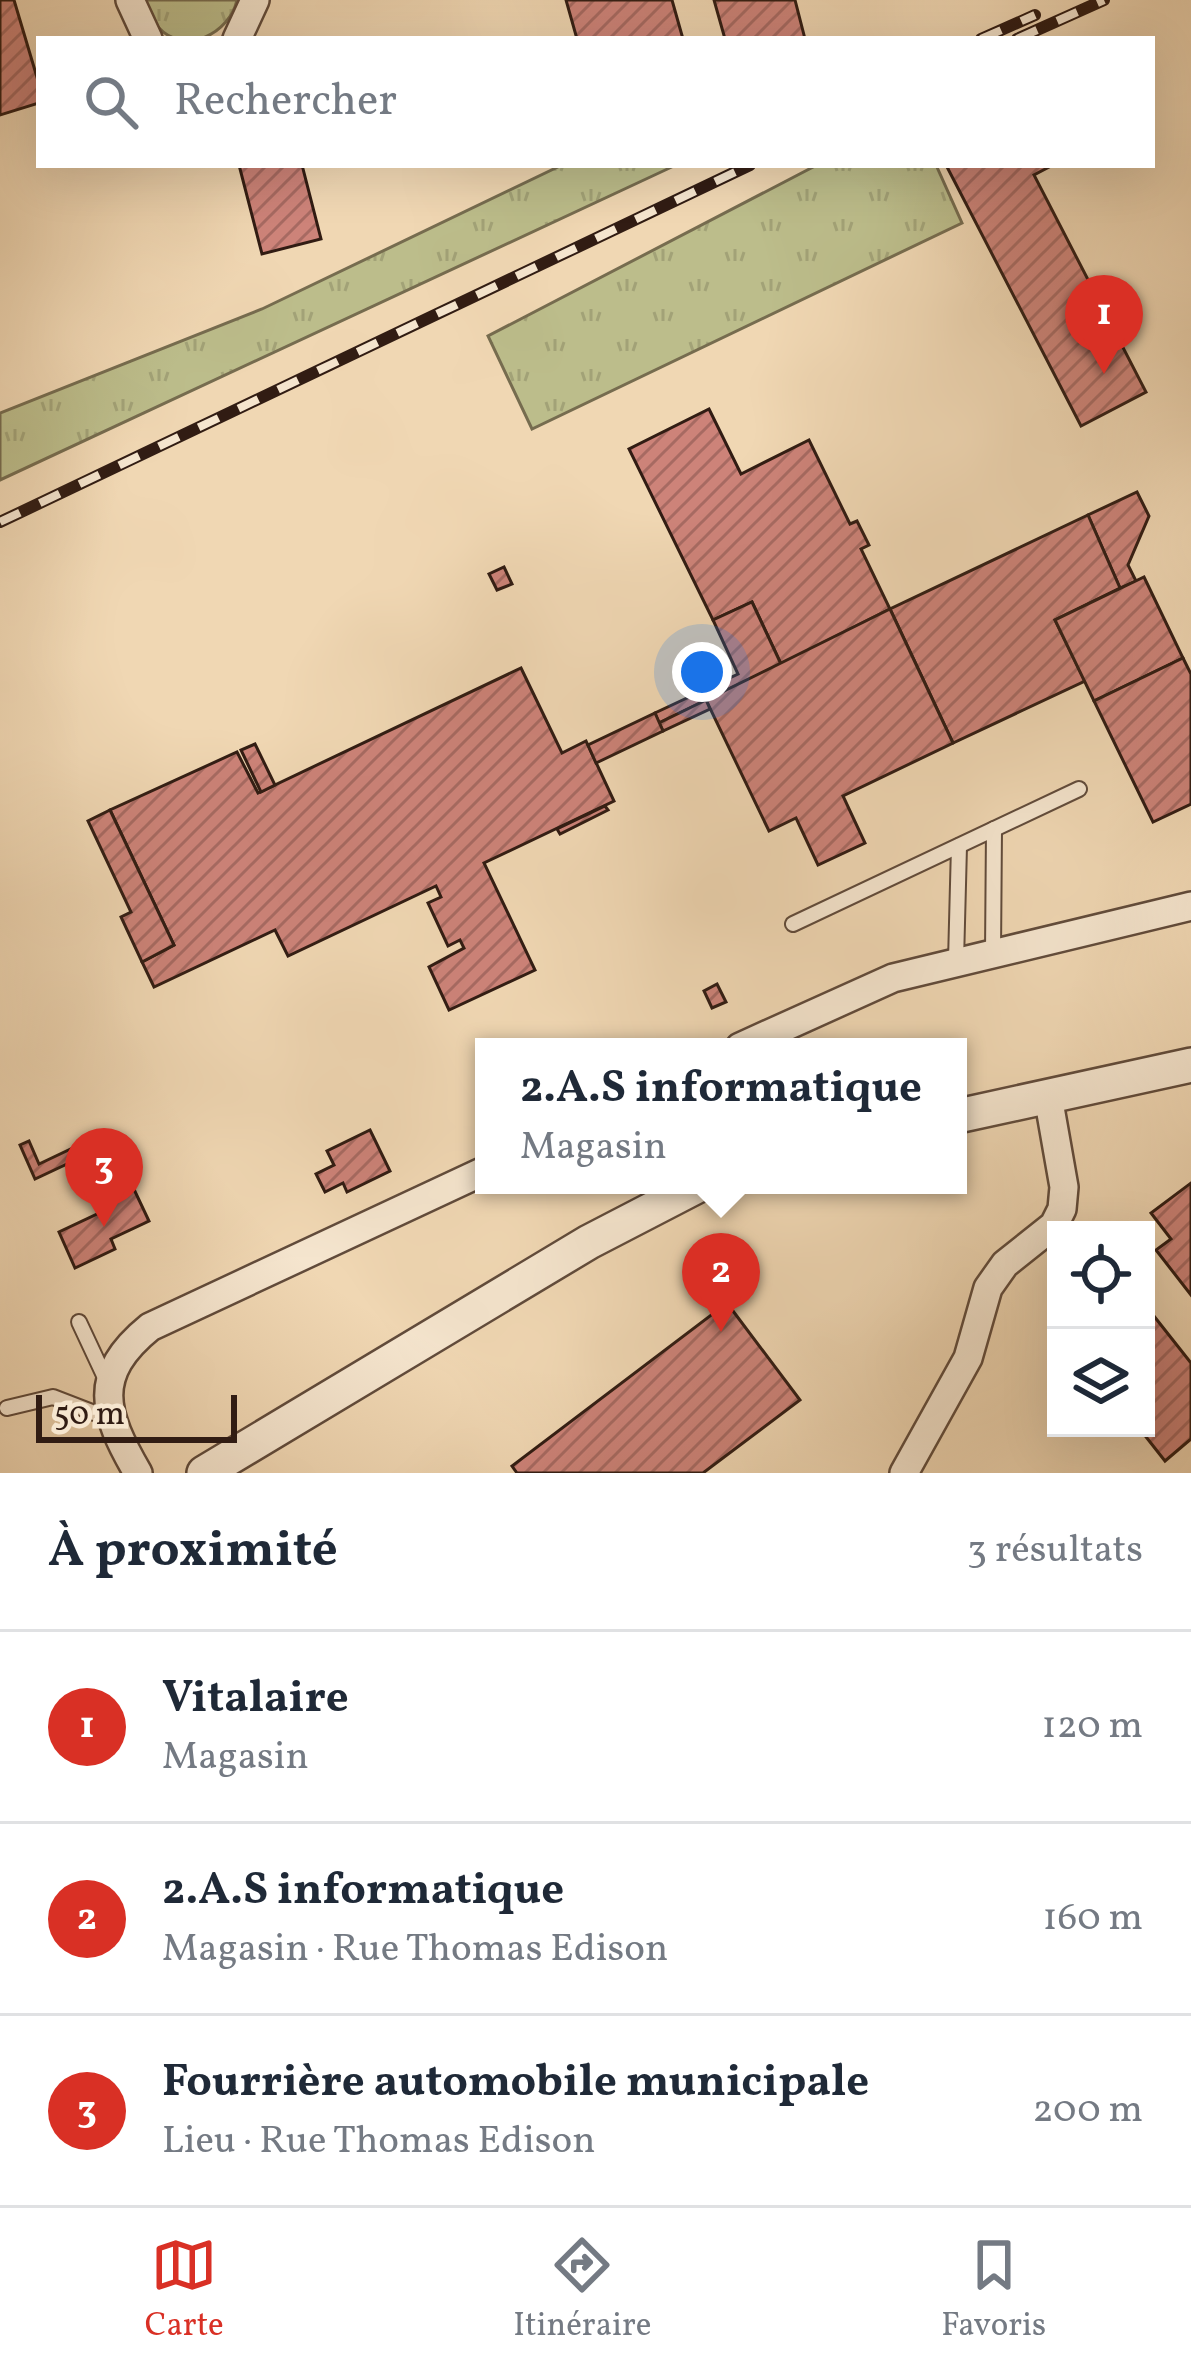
<!DOCTYPE html>
<html lang="fr">
<meta charset="utf-8">
<style>
:root{--surface:#fff;--page:#f6f6f7;--text:#1f2937;--muted:#747a83;--line:#e0e1e3;--accent:#d93025}
body{margin:0;font-family:Vollkorn,serif;background:var(--page);color:var(--text)}
.controls{position:absolute;right:36px;bottom:36px;display:grid;overflow:hidden;border-radius:0px;box-shadow:0 12px 48px #0002}
.controls button{width:108px;height:108px;display:grid;place-items:center;padding:0;border:0;border-bottom:3px solid var(--line);background:var(--surface);color:var(--text);font:60px sans-serif}
.scale{position:absolute;left:36px;bottom:30px;width:201px;box-sizing:border-box;padding-left:12px;border:6px solid #311c13;border-top:0;font-size:33px;line-height:42px;white-space:nowrap;color:#311c13;-webkit-text-stroke:9px #f5e5ce;paint-order:stroke}
.you{position:absolute;left:702px;top:672px;width:42px;height:42px;margin:-30px;border:9px solid #fff;border-radius:50%;background:#1a73e8;box-shadow:0 0 0 18px #1a73e833}
.badge{display:grid;place-items:center;width:78px;height:78px;border-radius:50%;background:var(--accent);color:#fff;font-size:39px;font-weight:700}
.pin{position:absolute;translate:-50% -99px;filter:drop-shadow(0 3px 6px #0008)}
.pin::after{content:'';position:absolute;top:63px;width:42px;height:36px;background:inherit;clip-path:polygon(0 0,100% 0,50% 100%)}
.popup{position:absolute;left:475px;top:1038px;width:492px;height:156px;box-sizing:border-box;display:grid;place-content:center;border-radius:0px;background:var(--surface);filter:drop-shadow(0 3px 9px #0005);font-size:39px;white-space:nowrap;color:var(--muted)}
.popup b{font-size:45px;color:var(--text)}
.popup::after{content:'';position:absolute;left:50%;top:100%;margin-left:-24px;border:24px solid transparent;border-top-color:var(--surface)}
.list{margin:0;padding:0;list-style:none}
h2{display:flex;justify-content:space-between;align-items:center;height:156px;margin:0;padding:0 48px;font-size:51px}
h2 small{font-size:39px;font-weight:400;color:var(--muted)}
.list li{display:grid;grid-template-columns:78px 1fr auto;gap:36px;align-items:center;box-sizing:border-box;height:192px;padding:0 48px;border-top:3px solid var(--line)}
.list b{display:block;font-size:45px;white-space:nowrap}
.list p{margin:0;font-size:39px;white-space:nowrap;color:var(--muted)}
.list em{font-size:39px;font-style:normal;color:var(--muted)}
.icon{flex:none;width:66px;height:66px;fill:none;stroke:currentColor;stroke-width:2;stroke-linecap:round;stroke-linejoin:round}
.map{position:relative;flex:none;width:1191px;height:1473px;overflow:hidden}
.search{position:absolute;background:var(--surface);box-shadow:0 12px 48px #0002;left:36px;right:36px;top:36px;height:132px;display:flex;align-items:center;gap:30px;box-sizing:border-box;padding:0 42px;border-radius:0px;color:var(--muted);font-size:45px}
.sheet{height:732px;background:var(--surface)}
nav{display:flex;justify-content:space-around;align-items:center;box-sizing:border-box;height:168px;border-top:3px solid var(--line);background:var(--surface);font-size:33px;color:var(--muted)}
nav a{display:grid;justify-items:center;gap:6px}
nav .on{color:var(--accent)}
.map>svg:first-child{display:block}
.grass{fill:url(#grass-tufts);stroke:#766c4f;stroke-width:3}
.building{fill:url(#building-hatch);stroke:#311c13;stroke-width:3}
.lines{fill:none;stroke-linecap:round;stroke-linejoin:round}
.service-casing{stroke:#614b3b;stroke-width:18}
.minor-casing{stroke:#614b3b;stroke-width:32}
.tertiary-casing{stroke:#614b3b;stroke-width:38}
.service{stroke:#f5e5ce;stroke-width:14}
.minor{stroke:#f5e5ce;stroke-width:27}
.tertiary{stroke:#f5e5ce;stroke-width:33}
.rail-casing{stroke:#311c13;stroke-width:12}
.rail{stroke:#f5e5ce;stroke-width:8;stroke-dasharray:22;stroke-linecap:butt}
</style>
<div class="map">
<svg width="1191" height="1473" viewBox="0 0 1191 1473">
<defs>
<pattern id="grass-tufts" width="24" height="20" patternUnits="userSpaceOnUse" patternTransform="scale(3)"><rect width="24" height="20" fill="#bcbd8b"/><path d="M3 7l-1-3M5 7V3M7 7l1-3M15 17l-1-3M17 17v-4M19 17l1-3" fill="none" stroke="#a2a277"/></pattern>
<pattern id="building-hatch" width="6" height="6" patternUnits="userSpaceOnUse" patternTransform="scale(3)"><rect width="6" height="6" fill="#cd8379"/><path d="M-1 1l2-2M0 6l6-6M5 7l2-2" fill="none" stroke="#a76a62"/></pattern>
</defs>
<rect width="100%" height="100%" fill="#f0d7b3"/>
<filter id="stains"><feTurbulence type="fractalNoise" baseFrequency=".00167" numOctaves="4"/><feColorMatrix values="0 0 0 0 .2 0 0 0 0 .09 0 0 0 0 .02 0 0 0 .5 -.17"/></filter>
<radialGradient id="worn" r=".72"><stop offset=".6" stop-color="#630" stop-opacity="0"/><stop offset="1" stop-color="#630" stop-opacity=".3"/></radialGradient>
<g class="grass">
<path d="M144 0H237C230 33 185 57 158 27 152 21 148 8 144 0Z"/>
<path d="M562 165H676L0 480V413L262 309Z"/>
<path d="M817 165H936L962 223 532 429 488 336Z"/>
</g>
<g class="building">
<path d="M0 0H14L39 84V103L0 115Z"/>
<path d="M566 0H672L683 39H577Z"/>
<path d="M714 0H795L805 39H725Z"/>
<path d="M239 165H302L321 239 262 254Z"/>
<path d="M946 165H1053L1034 175 1146 392 1081 426Z"/>
<path d="M709 409 741 474 809 440 850 524 857 521 869 545 861 549 890 609 781 664 752 602 713 620 629 449Z"/>
<path d="M1137 492 1149 516 1128 565 1136 581 1120 588 1088 515Z"/>
<path d="M1088 515 1120 588 1055 620 1085 681 953 743 890 609Z"/>
<path d="M504 567 512 584 497 590 489 574Z"/>
<path d="M1144 577 1183 658 1094 701 1055 620Z"/>
<path d="M752 602 781 664 659 723 655 713 738 674 713 620Z"/>
<path d="M890 609 953 743 843 796 865 843 818 865 796 818 769 831 706 700Z"/>
<path d="M1183 658 1191 674V804L1153 822 1094 701Z"/>
<path d="M521 668 562 753 586 741 614 801 484 863 535 970 449 1010 429 967 464 948 460 940 448 946 428 903 441 897 436 886 288 956 275 930 154 987 142 962 174 945 110 810 237 752 258 793Z"/>
<path d="M706 700 710 709 663 731 659 723Z"/>
<path d="M655 713 663 731 596 763 588 745Z"/>
<path d="M255 744 275 785 261 792 241 750Z"/>
<path d="M605 806 608 810 560 834 557 829Z"/>
<path d="M110 810 174 945 142 962 121 917 131 912 88 821Z"/>
<path d="M717 984 726 1002 712 1008 704 991Z"/>
<path d="M370 1130 390 1171 347 1192 343 1183 325 1192 316 1174 334 1165 327 1151Z"/>
<path d="M98 1136 103 1147 35 1179 20 1145 29 1141 39 1164Z"/>
<path d="M131 1183 149 1221 111 1239 115 1249 75 1268 59 1232 99 1213 93 1201Z"/>
<path d="M1191 1183V1295L1156 1250 1171 1239 1151 1213Z"/>
<path d="M727 1303 800 1400 703 1473H517L512 1466Z"/>
<path d="M1146 1306 1191 1363V1439L1165 1461 1139 1428H1146Z"/>
</g>
<g class="lines">
<defs>
<g id="service">
<path d="M793 924 1079 789"/>
<path d="M993 952 994 829"/>
<path d="M956 961 959 846"/>
<path d="M79 1322 108 1384"/>
<path d="M7 1408 53 1397 110 1419"/>
</g>
<g id="minor">
<path d="M130 0 148 39"/>
<path d="M237 39 255 0"/>
<path d="M740 1047 893 978 1191 906"/>
<path d="M138 1473C103 1413 91 1375 150 1327L484 1171"/>
<path d="M904 1473 968 1358 988 1288 1005 1264 1054 1225 1062 1209 1064 1187 1048 1096"/>
</g>
<g id="tertiary">
<path d="M958 1116 1191 1065"/>
<path d="M204 1473 589 1242 699 1185"/>
</g>
</defs>
<use href="#service" class="service-casing"/>
<use href="#minor" class="minor-casing"/>
<use href="#tertiary" class="tertiary-casing"/>
<use href="#service" class="service"/>
<use href="#minor" class="minor"/>
<use href="#tertiary" class="tertiary"/>
<defs>
<g id="rail">
<path d="M981 39 1035 15"/>
<path d="M1017 39 1104 0"/>
<path d="M0 522 750 165"/>
</g>
</defs>
<use href="#rail" class="rail-casing"/>
<use href="#rail" class="rail"/>
</g>
<rect width="100%" height="100%" filter="url(#stains)"/>
<rect width="100%" height="100%" fill="url(#worn)"/>
</svg>
<div class="controls">
<button><svg class="icon" aria-label="locate" viewBox="0 0 24 24"><circle cx="12" cy="12" r="6"/><path d="M12 2v4M12 18v4M2 12h4M18 12h4"/></svg></button>
<button><svg class="icon" aria-label="layers" viewBox="0 0 24 24"><path d="M12 4l9 5-9 5-9-5zM3 14l9 5 9-5"/></svg></button>
</div>
<div class="scale">50 m</div>
<div class="you"></div>
<div class="pin badge" style="left:1104px;top:374px">1</div>
<div class="pin badge" style="left:721px;top:1332px">2</div>
<div class="popup"><b>2.A.S informatique</b>Magasin</div>
<div class="pin badge" style="left:104px;top:1227px">3</div>
<div class="search"><svg class="icon" aria-label="search" viewBox="0 0 24 24"><circle cx="10" cy="10" r="6"/><path d="M15 15l6 6"/></svg>Rechercher</div>
</div>
<section class="sheet">
<h2>À proximité<small>3 résultats</small></h2>
<ul class="list">
<li><span class="badge">1</span><div><b>Vitalaire</b><p>Magasin</p></div><em>120 m</em></li>
<li><span class="badge">2</span><div><b>2.A.S informatique</b><p>Magasin · Rue Thomas Edison</p></div><em>160 m</em></li>
<li><span class="badge">3</span><div><b>Fourrière automobile municipale</b><p>Lieu · Rue Thomas Edison</p></div><em>200 m</em></li>
</ul>
</section>
<nav>
<a class="on"><svg class="icon" aria-label="map" viewBox="0 0 24 24"><path d="M3 6l6-2 6 2 6-2v14l-6 2-6-2-6 2zM9 4v14M15 6v14"/></svg>Carte</a>
<a><svg class="icon" aria-label="directions" viewBox="0 0 24 24"><path d="M12 3l9 9-9 9-9-9zM9 14v-3h6M13 9l2 2-2 2"/></svg>Itinéraire</a>
<a><svg class="icon" aria-label="saved" viewBox="0 0 24 24"><path d="M7 4h10v16l-5-4-5 4z"/></svg>Favoris</a>
</nav>
